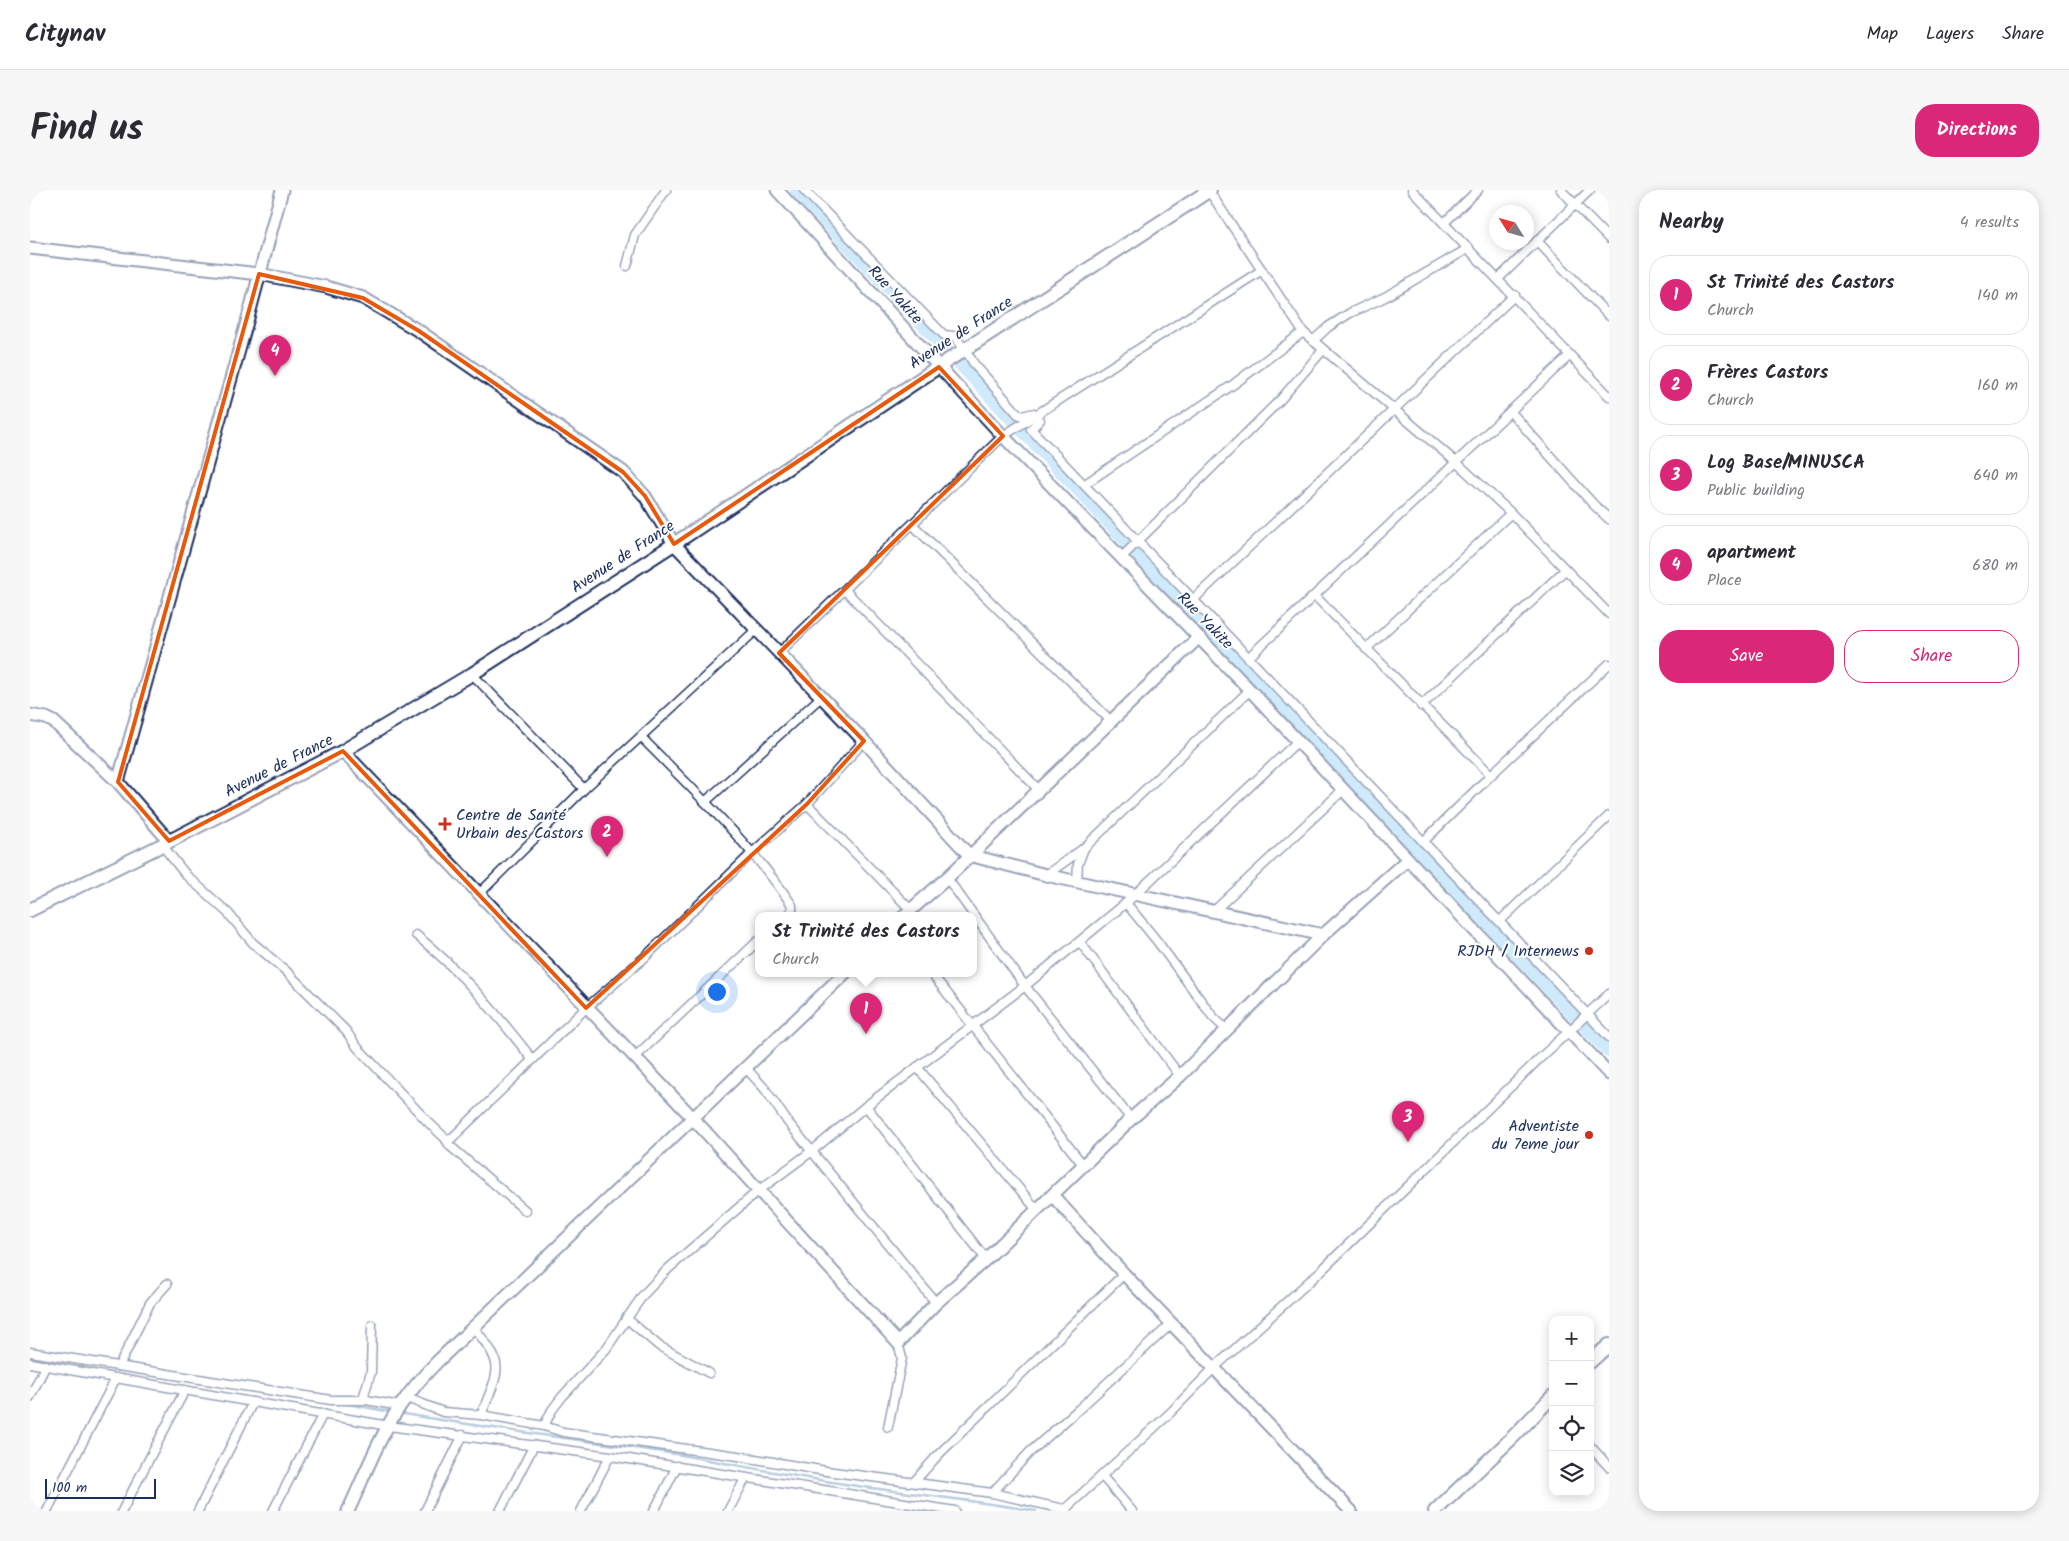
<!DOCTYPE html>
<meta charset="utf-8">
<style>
:root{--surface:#fff;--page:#f7f7f7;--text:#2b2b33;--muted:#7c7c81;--line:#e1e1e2;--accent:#db2777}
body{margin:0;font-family:Kalam,sans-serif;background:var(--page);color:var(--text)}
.controls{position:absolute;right:15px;bottom:15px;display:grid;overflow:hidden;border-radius:10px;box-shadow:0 2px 12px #0003}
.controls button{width:45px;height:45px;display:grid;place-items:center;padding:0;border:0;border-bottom:1px solid var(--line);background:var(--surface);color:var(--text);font:25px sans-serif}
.compass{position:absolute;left:1459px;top:15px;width:45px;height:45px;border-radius:50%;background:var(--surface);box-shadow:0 2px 12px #0003;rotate:307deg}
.scale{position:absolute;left:15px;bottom:12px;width:111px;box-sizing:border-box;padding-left:5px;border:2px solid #1b2f5e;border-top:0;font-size:14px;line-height:18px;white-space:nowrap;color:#1b2f5e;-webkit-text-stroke:4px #fff;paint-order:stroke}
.you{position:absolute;left:686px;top:801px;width:18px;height:18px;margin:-12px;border:4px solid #fff;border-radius:50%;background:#1a73e8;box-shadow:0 0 0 8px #1a73e833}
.badge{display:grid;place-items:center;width:32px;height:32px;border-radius:50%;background:var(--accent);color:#fff;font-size:16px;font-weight:700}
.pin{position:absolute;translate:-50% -41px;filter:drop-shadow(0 1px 2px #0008)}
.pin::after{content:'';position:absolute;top:26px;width:18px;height:15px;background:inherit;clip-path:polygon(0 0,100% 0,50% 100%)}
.popup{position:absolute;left:725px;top:722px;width:222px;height:65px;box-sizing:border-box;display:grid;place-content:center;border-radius:10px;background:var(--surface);filter:drop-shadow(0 1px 4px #0005);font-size:16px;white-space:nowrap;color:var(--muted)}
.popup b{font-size:19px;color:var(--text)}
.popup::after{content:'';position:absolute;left:50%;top:100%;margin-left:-10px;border:10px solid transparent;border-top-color:var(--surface)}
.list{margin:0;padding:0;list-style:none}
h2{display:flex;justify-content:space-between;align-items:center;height:65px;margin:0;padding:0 20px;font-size:21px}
h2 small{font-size:16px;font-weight:400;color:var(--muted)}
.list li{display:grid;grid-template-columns:32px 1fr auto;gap:15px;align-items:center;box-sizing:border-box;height:80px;margin:0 10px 10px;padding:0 10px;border:1px solid var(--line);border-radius:20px}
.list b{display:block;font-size:19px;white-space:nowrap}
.list p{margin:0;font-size:16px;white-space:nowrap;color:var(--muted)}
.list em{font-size:16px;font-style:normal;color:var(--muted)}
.actions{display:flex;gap:10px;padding:15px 20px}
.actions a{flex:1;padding:11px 0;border:1px solid var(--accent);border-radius:20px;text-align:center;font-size:18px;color:var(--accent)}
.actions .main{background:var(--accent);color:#fff}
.icon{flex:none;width:28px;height:28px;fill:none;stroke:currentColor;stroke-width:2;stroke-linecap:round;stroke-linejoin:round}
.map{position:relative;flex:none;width:1579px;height:1321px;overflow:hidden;border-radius:20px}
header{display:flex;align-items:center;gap:30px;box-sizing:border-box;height:70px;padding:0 25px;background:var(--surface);border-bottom:1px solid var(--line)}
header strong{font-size:24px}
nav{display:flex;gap:28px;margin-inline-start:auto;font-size:18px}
.intro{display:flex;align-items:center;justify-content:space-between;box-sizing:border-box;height:120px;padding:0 30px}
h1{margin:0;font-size:35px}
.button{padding:12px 22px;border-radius:20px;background:var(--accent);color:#fff;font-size:18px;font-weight:700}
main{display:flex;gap:30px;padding:0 30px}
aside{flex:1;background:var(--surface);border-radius:20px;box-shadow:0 2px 12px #0003}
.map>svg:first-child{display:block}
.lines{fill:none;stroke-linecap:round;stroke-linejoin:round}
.stream{stroke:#6590b9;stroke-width:2.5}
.river{stroke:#96d1f6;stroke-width:14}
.street-casing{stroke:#1b2f5e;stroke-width:11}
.secondary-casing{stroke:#1b2f5e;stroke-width:15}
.primary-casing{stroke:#1b2f5e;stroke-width:16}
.street{stroke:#fff;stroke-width:8}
.secondary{stroke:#fff;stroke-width:11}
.primary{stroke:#fff;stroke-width:12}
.marked{fill:none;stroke:#e8590c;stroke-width:4;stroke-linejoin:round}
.poi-dot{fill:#c8321e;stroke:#fff;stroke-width:2}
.labels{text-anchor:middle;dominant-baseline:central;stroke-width:4;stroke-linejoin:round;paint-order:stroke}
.street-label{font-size:16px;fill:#1b2f5e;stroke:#fff}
.poi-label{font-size:16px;fill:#1b2f5e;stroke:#fff;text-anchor:end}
</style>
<header>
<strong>Citynav</strong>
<nav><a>Map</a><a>Layers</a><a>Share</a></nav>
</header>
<div class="intro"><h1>Find us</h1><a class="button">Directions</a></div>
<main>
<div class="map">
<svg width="1579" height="1321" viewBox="0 0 1579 1321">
<rect width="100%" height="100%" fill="#fff"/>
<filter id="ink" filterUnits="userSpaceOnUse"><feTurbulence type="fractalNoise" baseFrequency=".02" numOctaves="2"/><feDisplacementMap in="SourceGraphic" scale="10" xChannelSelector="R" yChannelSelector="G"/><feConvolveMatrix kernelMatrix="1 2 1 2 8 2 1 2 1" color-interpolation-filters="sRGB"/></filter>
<g filter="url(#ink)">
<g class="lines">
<g class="stream">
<path d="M312 1213 361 1222"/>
<path d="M369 1223C459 1239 549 1249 639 1263 704 1274 768 1288 834 1297 891 1305 949 1311 1006 1321"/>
</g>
<path class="river" d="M767 0 1322 591 1579 861"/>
<defs>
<g id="street">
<path d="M774 0 914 145 924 146 935 159 944 174 988 224 992 226 1004 223 1010 230 1001 239 1579 847"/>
<path d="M1382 0 1579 206"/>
<path d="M1531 0 1579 49"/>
<path d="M1179 1 1273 142 1426 272 1481 323 1579 424"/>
<path d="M1414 33 1448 0"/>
<path d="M1507 51 1579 126"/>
<path d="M597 76 605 45 636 0"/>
<path d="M1468 89 1560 0"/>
<path d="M1283 151 1298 137 1320 123 1355 107 1439 58"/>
<path d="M1480 221 1563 314 1579 329"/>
<path d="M1055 294 1204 194 1273 142"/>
<path d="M883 335 1082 532"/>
<path d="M1091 368 1251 209 1293 160"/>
<path d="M815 400 1008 599"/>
<path d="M1285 406 1461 585"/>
<path d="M1163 410 1485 105"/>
<path d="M1336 459 1481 323"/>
<path d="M749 463 973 246 1232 80"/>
<path d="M1219 467 1540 165"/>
<path d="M442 484 554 599"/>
<path d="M1391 516 1535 380"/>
<path d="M611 547C663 600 721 654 762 715V721L757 725"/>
<path d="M675 612 791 507"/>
<path d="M777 614 881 720"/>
<path d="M1393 652 1461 585 1579 474"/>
<path d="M132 655 156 685 198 723 223 753 256 781 316 841 327 857 399 933 415 948 421 949 556 818 614 768 722 663 777 614 834 551"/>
<path d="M1016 685 1054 658 1220 500"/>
<path d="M917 688 995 796 1101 929"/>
<path d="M1047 692 1048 674 1054 658"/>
<path d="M449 704 554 599 726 440"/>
<path d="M1096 713 1127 751 1183 827 1197 840"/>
<path d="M1185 720 1313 600"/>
<path d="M1470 731 1579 626"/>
<path d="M386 745C431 781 467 824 502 869"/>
<path d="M1050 752 1150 886"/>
<path d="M901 783 1054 976"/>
<path d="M604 868 728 751"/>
<path d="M715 877 735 899 757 931 906 1113"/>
<path d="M887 877 1007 1020"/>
<path d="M836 916 956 1069"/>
<path d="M415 948 420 956 496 1021"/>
<path d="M596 1128 629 1156 679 1183"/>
<path d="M342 1135 341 1182 334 1205 336 1210 370 1216"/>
<path d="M443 1137C477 1177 469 1179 451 1225"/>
<path d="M0 1162 301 1210H336"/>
<path d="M0 1173 359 1236 580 1266 925 1321"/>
<path d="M89 1176 120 1113 137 1094"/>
<path d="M0 1207 16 1175"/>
<path d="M377 1208 413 1222 451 1225 514 1236 533 1242 708 1266 796 1281 962 1303 1034 1319 1037 1321"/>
<path d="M514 1236 522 1220 532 1207 576 1159 613 1105 638 1079 728 1001 782 961 836 916 995 796 1096 713 1268 551"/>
<path d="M858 1237 872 1168 868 1153"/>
<path d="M1560 1256 1579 1277"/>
<path d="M1072 1286 1102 1321"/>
<path d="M884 1292 908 1265 1094 1084"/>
<path d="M962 1303 1000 1262 1049 1219 1142 1133"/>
<path d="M17 1321 86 1188"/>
<path d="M92 1321 155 1200"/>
<path d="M168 1321 223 1212"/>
<path d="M243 1321 293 1224"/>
<path d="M395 1321 433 1245"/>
<path d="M470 1321 504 1255"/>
<path d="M551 1321 580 1266"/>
<path d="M624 1321 647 1276"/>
<path d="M698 1321 715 1289"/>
<path d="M1033 1321 1139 1224 1185 1177 1294 1078 1508 870 1579 804"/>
</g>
<g id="secondary">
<path d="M747 0 973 246 1220 500 1579 884"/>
<path d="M0 58 229 84 296 97 333 108 389 141 593 282 615 306 644 354 834 551 939 665 1016 685 1293 745"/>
<path d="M0 525 16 528 24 532 88 592 139 651"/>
<path d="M313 561 662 927 868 1153 906 1113 956 1069 1101 929 1150 886 1293 745 1378 669"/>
<path d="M88 592 218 128 252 0"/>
<path d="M875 725 917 688 1168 448"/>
<path d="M1023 1006 1094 1084 1321 1321"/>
<path d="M318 1321C334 1287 349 1247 370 1216 381 1200 394 1185 408 1171L815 783"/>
</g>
<g id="primary">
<path d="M0 720 132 655 313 561 442 484 644 354 917 171 1180 0"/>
<path d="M1560 1172 1579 1155"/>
<path d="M1405 1321 1482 1248 1523 1206"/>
</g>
</defs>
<use href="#street" class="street-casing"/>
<use href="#secondary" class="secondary-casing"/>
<use href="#primary" class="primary-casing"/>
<use href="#street" class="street"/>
<use href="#secondary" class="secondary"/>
<use href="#primary" class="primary"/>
</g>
</g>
<path d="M0 0H1579V1321H0ZM229 84 333 108 389 141 593 282 615 306 644 354 909 177 973 246 749 463 834 551 777 614 556 818 313 561 139 651 88 592Z" fill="#fff" fill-opacity=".55" fill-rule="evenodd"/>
<path class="marked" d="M229 84 333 108 389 141 593 282 615 306 644 354 909 177 973 246 749 463 834 551 777 614 556 818 313 561 139 651 88 592Z"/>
<g class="poi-dot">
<path d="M412.5 626.5h5v5h5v5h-5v5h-5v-5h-5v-5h5z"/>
<circle cx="1559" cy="761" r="5"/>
<circle cx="1559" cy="945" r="5"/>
</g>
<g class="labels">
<g class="street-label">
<text transform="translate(865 105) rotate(48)">Rue Yakite</text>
<text transform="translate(931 143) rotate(-33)">Avenue de France</text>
<text transform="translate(593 367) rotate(-33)">Avenue de France</text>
<text transform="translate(1175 431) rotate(46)">Rue Yakite</text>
<text transform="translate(249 576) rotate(-27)">Avenue de France</text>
</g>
<g class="poi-label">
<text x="426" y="625" text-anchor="start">Centre de Santé<tspan x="426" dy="18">Urbain des Castors</tspan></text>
<text x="1549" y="761">RJDH / Internews</text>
<text x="1549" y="936">Adventiste<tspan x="1549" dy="18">du 7eme jour</tspan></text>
</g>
</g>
</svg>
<div class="controls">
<button>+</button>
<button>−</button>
<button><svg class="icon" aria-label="locate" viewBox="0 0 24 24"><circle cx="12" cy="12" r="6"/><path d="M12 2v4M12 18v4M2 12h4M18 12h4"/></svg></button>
<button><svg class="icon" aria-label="layers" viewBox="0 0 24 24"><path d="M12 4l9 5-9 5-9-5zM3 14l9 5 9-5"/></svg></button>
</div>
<svg class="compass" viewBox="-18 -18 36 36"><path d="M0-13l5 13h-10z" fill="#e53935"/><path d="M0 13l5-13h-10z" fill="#7c7c81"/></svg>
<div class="scale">100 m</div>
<div class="you"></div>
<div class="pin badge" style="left:836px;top:844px">1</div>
<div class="popup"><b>St Trinité des Castors</b>Church</div>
<div class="pin badge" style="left:577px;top:667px">2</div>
<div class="pin badge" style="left:1378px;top:952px">3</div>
<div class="pin badge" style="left:245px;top:186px">4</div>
</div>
<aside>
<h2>Nearby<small>4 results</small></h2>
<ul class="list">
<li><span class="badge">1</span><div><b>St Trinité des Castors</b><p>Church</p></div><em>140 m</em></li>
<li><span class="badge">2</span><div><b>Frères Castors</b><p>Church</p></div><em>160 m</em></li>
<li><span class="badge">3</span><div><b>Log Base/MINUSCA</b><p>Public building</p></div><em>640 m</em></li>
<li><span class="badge">4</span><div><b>apartment</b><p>Place</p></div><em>680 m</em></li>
</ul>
<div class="actions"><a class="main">Save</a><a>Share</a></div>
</aside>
</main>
